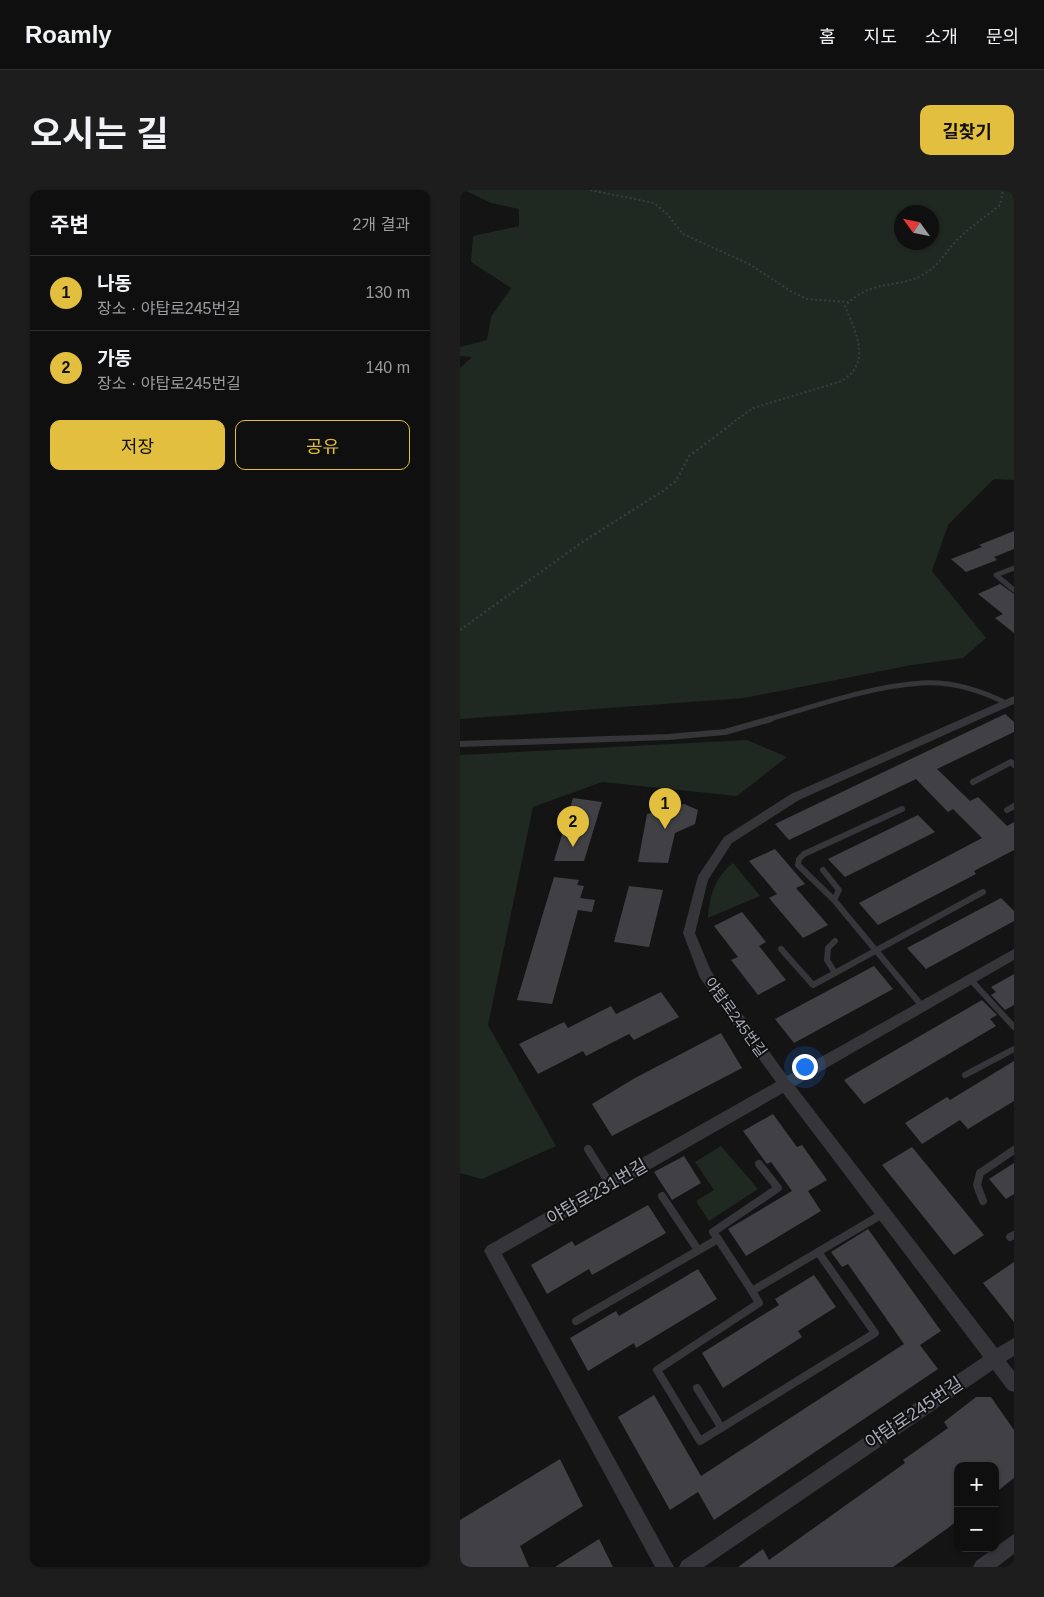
<!DOCTYPE html>
<html lang="ko">
<meta charset="utf-8">
<style>
:root{--surface:#0f0f10;--page:#1d1d1e;--text:#f1f3f6;--muted:#9b9c9f;--line:#2f2f30;--accent:#e2bf3f}
body{margin:0;font-family:Helvetica,"Noto Sans KR",sans-serif;background:var(--page);color:var(--text)}
.controls{position:absolute;right:15px;bottom:15px;display:grid;overflow:hidden;border-radius:10px;box-shadow:0 1px 4px #0004}
.controls button{width:45px;height:45px;display:grid;place-items:center;padding:0;border:0;border-bottom:1px solid var(--line);background:var(--surface);color:var(--text);font:25px sans-serif}
.compass{position:absolute;left:434px;top:15px;width:45px;height:45px;border-radius:50%;background:var(--surface);box-shadow:0 1px 4px #0004;rotate:303deg}
.you{position:absolute;left:344px;top:876px;width:18px;height:18px;margin:-12px;border:4px solid #fff;border-radius:50%;background:#1a73e8;box-shadow:0 0 0 8px #1a73e833}
.badge{display:grid;place-items:center;width:32px;height:32px;border-radius:50%;background:var(--accent);color:#111;font-size:16px;font-weight:700}
.pin{position:absolute;translate:-50% -41px;filter:drop-shadow(0 1px 2px #0008)}
.pin::after{content:'';position:absolute;top:26px;width:18px;height:15px;background:inherit;clip-path:polygon(0 0,100% 0,50% 100%)}
.list{margin:0;padding:0;list-style:none}
h2{display:flex;justify-content:space-between;align-items:center;height:65px;margin:0;padding:0 20px;font-size:21px}
h2 small{font-size:16px;font-weight:400;color:var(--muted)}
.list li{display:grid;grid-template-columns:32px 1fr auto;gap:15px;align-items:center;box-sizing:border-box;height:75px;padding:0 20px;border-top:1px solid var(--line)}
.list b{display:block;font-size:19px;white-space:nowrap}
.list p{margin:0;font-size:16px;white-space:nowrap;color:var(--muted)}
.list em{font-size:16px;font-style:normal;color:var(--muted)}
.actions{display:flex;gap:10px;padding:15px 20px}
.actions a{flex:1;padding:11px 0;border:1px solid var(--accent);border-radius:10px;text-align:center;font-size:18px;color:var(--accent)}
.actions .main{background:var(--accent);color:#111}
.map{position:relative;flex:none;width:554px;height:1377px;overflow:hidden;border-radius:10px}
header{display:flex;align-items:center;gap:30px;box-sizing:border-box;height:70px;padding:0 25px;background:var(--surface);border-bottom:1px solid var(--line)}
header strong{font-size:24px}
nav{display:flex;gap:28px;margin-inline-start:auto;font-size:18px}
.intro{display:flex;align-items:center;justify-content:space-between;box-sizing:border-box;height:120px;padding:0 30px}
h1{margin:0;font-size:35px}
.button{padding:12px 22px;border-radius:10px;background:var(--accent);color:#111;font-size:18px;font-weight:700}
main{display:flex;gap:30px;padding:0 30px}
aside{flex:1;background:var(--surface);border-radius:10px;box-shadow:0 1px 4px #0004}
.map>svg:first-child{display:block}
.green{fill:#202822;fill-rule:evenodd}
.building{fill:#414145}
.lines{fill:none;stroke-linecap:round;stroke-linejoin:round}
.path-far1{stroke:#3b3c41;stroke-width:2;stroke-dasharray:2 2.5;stroke-linecap:butt}
.path{stroke:#3b3c41;stroke-width:2.5;stroke-dasharray:2 3;stroke-linecap:butt}
.service-far2{stroke:#35353a;stroke-width:5}
.service-far1{stroke:#35353a;stroke-width:6}
.service{stroke:#35353a;stroke-width:8}
.minor{fill:#35353a;fill-rule:evenodd}
.labels{text-anchor:middle;dominant-baseline:central;stroke-width:4;stroke-linejoin:round;paint-order:stroke}
.street-label{font-size:15px;fill:#a7a9b5;stroke:#0f0f10}
.near-street-label{font-size:18px;fill:#a7a9b5;stroke:#0f0f10}
</style>
<header>
<strong>Roamly</strong>
<nav><a>홈</a><a>지도</a><a>소개</a><a>문의</a></nav>
</header>
<div class="intro"><h1>오시는 길</h1><a class="button">길찾기</a></div>
<main>
<aside>
<h2>주변<small>2개 결과</small></h2>
<ul class="list">
<li><span class="badge">1</span><div><b>나동</b><p>장소 · 야탑로245번길</p></div><em>130 m</em></li>
<li><span class="badge">2</span><div><b>가동</b><p>장소 · 야탑로245번길</p></div><em>140 m</em></li>
</ul>
<div class="actions"><a class="main">저장</a><a>공유</a></div>
</aside>
<div class="map">
<svg width="554" height="1377" viewBox="0 0 554 1377">
<rect width="100%" height="100%" fill="#141415"/>
<g class="green">
<path d="M4 0H554V290L534 289 488 335 472 381 526 448 503 468 452 475 284 508 0 529V178L12 167 0 166V157L27 150 31 127 51 98 11 72 13 46 59 36V19L31 13ZM472 22V52H442V22Z"/>
<path d="M287 550 327 567 277 606 142 592 73 617 28 835 96 956 22 989 0 983V565Z"/>
<path d="M273 673 300 706 248 728C249 706 256 686 273 673Z"/>
<path d="M261 956 298 999 249 1031 236 1011 254 1000 235 972Z"/>
</g>
<g class="building">
<path d="M554 341V359L534 367 537 370 506 382 491 369 522 357 519 355Z"/>
<path d="M540 394 554 404V443L535 428 543 424 518 404Z"/>
<path d="M545 524 554 532V542L477 579 510 611 518 607 547 636 554 632V660L514 681 516 684 418 735 399 713 522 648 493 619 488 622 456 589 329 650 315 634Z"/>
<path d="M113 608 142 612 124 671H94Z"/>
<path d="M224 614 238 620 235 634 215 643 208 673 178 672 187 624Z"/>
<path d="M458 625 475 642 385 687 368 669Z"/>
<path d="M315 659 345 694 336 698 368 735 343 748 309 708 317 704 289 671Z"/>
<path d="M94 687 119 690 117 695 124 696 120 708 135 710 132 722 118 720 92 814 57 810Z"/>
<path d="M169 696 203 700 189 757 154 752Z"/>
<path d="M541 708 554 721V731L466 779 447 758Z"/>
<path d="M282 722 306 752 299 756 326 790 298 805 271 770 278 767 254 736Z"/>
<path d="M414 776 433 799 334 853 315 829Z"/>
<path d="M554 784V815L545 820 531 805 536 802 531 797Z"/>
<path d="M201 802 219 827 174 850 169 844 126 866 123 861 78 884 59 854 104 832 108 838 151 816 156 824Z"/>
<path d="M522 810 537 825 530 829 536 836 404 914 384 890Z"/>
<path d="M261 843 282 878 152 946 132 914 175 888Z"/>
<path d="M554 871V911L508 939 500 930 462 954 445 933 487 907 490 910Z"/>
<path d="M313 924 337 957 342 955 367 990 348 1001 361 1021 286 1066 268 1039 332 1001 311 972 307 974 283 941Z"/>
<path d="M452 957 524 1045 494 1065 422 975Z"/>
<path d="M224 966 241 993 212 1010 194 982Z"/>
<path d="M554 973V1004L546 1009 529 989Z"/>
<path d="M188 1015 206 1043 132 1085 129 1079 87 1104 71 1075 112 1051 115 1056Z"/>
<path d="M408 1039 481 1141 460 1155 478 1179 254 1330 238 1302 210 1320 158 1227 194 1205 241 1286 444 1154 388 1074 382 1077 371 1062Z"/>
<path d="M554 1072V1132L523 1093Z"/>
<path d="M238 1079 257 1109 176 1158 174 1153 128 1181 110 1148 156 1121 159 1126Z"/>
<path d="M354 1085 376 1117 338 1141 342 1147 263 1198 242 1163 319 1115 315 1109Z"/>
<path d="M516 1207H531L554 1240V1288L535 1303V1276H498V1330L488 1338 433 1377H278L303 1359 309 1370 445 1273 443 1270 488 1238 484 1232Z"/>
<path d="M100 1269 123 1316 60 1356 69 1377H0V1330Z"/>
<path d="M139 1349 153 1377H95Z"/>
</g>
<g class="lines">
<g class="path-far1">
<path d="M130 0 194 13 207 24 223 44 289 74 332 102 347 109 388 112"/>
<path d="M271 234 293 218 379 192C413 175 396 143 385 116 413 87 440 100 466 83 479 75 487 60 498 49 511 36 526 27 540 15L543 0"/>
</g>
<path class="path" d="M0 440 124 351 203 301 216 291 229 266 273 233"/>
<g class="service-far2">
<path d="M554 378 536 385 554 400"/>
<path d="M306 530C356 516 411 496 462 493 492 491 520 500 546 513"/>
</g>
<g class="service-far1">
<path d="M0 554 208 547 265 542 311 529"/>
<path d="M513 592 551 572 554 575"/>
<path d="M442 619 344 664 339 669 338 675 374 710 462 816"/>
<path d="M547 620 554 616"/>
<path d="M363 680 379 700 374 710"/>
<path d="M375 751 368 758 367 770 375 783"/>
<path d="M321 759 353 795 523 702"/>
<path d="M510 789 554 837"/>
<path d="M505 885 554 859"/>
</g>
<g class="service">
<path d="M128 959 150 994"/>
<path d="M202 1006 238 1060"/>
<path d="M523 1011 517 995 520 983 554 960"/>
<path d="M550 1047 554 1045"/>
<path d="M258 1049 253 1042 318 998 299 974"/>
<path d="M292 1101 299 1113 197 1180 240 1251 415 1143 358 1062"/>
<path d="M116 1131 258 1049 292 1101 424 1023"/>
<path d="M237 1198 261 1237"/>
</g>
<g class="minor">
<path d="M554 506V514L339 610 272 653 248 690 235 743 251 781 327 886 554 759V770L335 896 537 1158 554 1148V1166L546 1171 554 1181V1202L548 1200 533 1180 244 1377H219L222 1371 523 1167 323 903 42 1064 214 1377H195L24 1061 27 1056 316 892 240 788 223 743 238 686 264 647 331 604Z"/>
<path d="M554 1344V1364L537 1377H513L516 1371Z"/>
</g>
</g>
<g class="labels">
<g class="street-label">
<text transform="translate(276 827) rotate(54)">야탑로245번길</text>
</g>
<g class="near-street-label">
<text transform="translate(137 1002) rotate(-30)">야탑로231번길</text>
<text transform="translate(454 1223) rotate(-34)">야탑로245번길</text>
</g>
</g>
</svg>
<div class="controls">
<button>+</button>
<button>−</button>
</div>
<svg class="compass" viewBox="-18 -18 36 36"><path d="M0-13l5 13h-10z" fill="#e53935"/><path d="M0 13l5-13h-10z" fill="#9b9c9f"/></svg>
<div class="you"></div>
<div class="pin badge" style="left:205px;top:639px">1</div>
<div class="pin badge" style="left:113px;top:657px">2</div>
</div>
</main>
